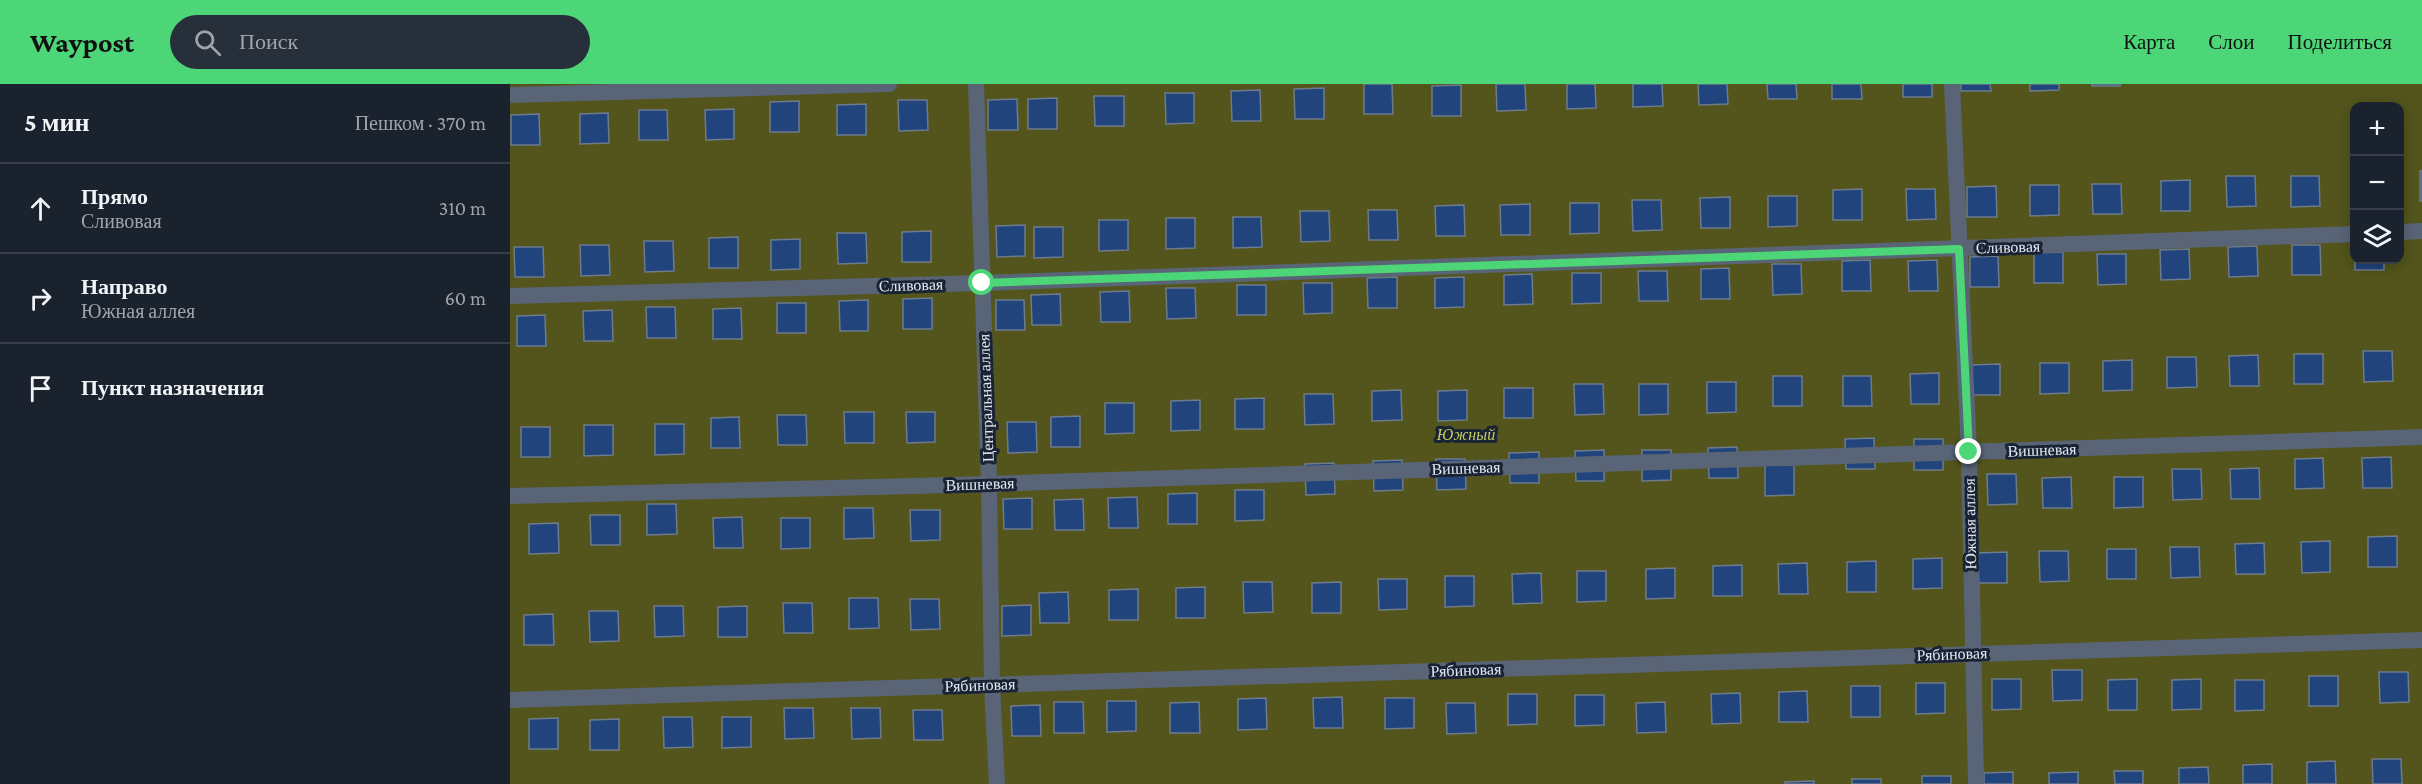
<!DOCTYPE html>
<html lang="ru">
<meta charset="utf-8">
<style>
:root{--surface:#1a222e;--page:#272f3a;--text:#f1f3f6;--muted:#9fa4aa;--line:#383f4a;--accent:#4cd677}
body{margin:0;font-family:"Crimson Pro",serif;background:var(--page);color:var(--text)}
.controls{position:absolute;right:18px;top:18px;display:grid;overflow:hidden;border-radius:12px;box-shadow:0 3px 15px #0003}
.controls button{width:54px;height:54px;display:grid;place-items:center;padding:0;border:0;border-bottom:2px solid var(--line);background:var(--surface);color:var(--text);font:30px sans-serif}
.stop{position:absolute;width:18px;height:18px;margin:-14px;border:4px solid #4cd677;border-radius:50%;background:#fff}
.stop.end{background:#4cd677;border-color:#fff;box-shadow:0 2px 6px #0008}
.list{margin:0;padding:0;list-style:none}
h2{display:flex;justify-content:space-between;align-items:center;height:78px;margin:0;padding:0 24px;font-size:26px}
h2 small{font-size:20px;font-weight:400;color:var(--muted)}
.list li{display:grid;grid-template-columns:39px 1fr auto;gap:18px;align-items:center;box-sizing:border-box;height:90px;padding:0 24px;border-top:2px solid var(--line)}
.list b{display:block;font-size:22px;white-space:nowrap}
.list p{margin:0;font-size:20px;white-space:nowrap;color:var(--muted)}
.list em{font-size:20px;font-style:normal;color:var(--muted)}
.icon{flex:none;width:33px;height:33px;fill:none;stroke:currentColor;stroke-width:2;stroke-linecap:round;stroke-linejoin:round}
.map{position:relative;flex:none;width:1912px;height:700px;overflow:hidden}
header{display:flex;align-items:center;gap:36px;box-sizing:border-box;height:84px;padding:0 30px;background:var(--accent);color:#111}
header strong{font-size:28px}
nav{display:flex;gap:33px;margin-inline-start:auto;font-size:21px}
.search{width:420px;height:54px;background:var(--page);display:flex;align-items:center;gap:15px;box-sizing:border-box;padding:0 21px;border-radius:33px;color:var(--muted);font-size:22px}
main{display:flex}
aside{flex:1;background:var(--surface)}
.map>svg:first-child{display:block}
.green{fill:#53551c;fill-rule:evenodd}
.building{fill:#20447b;stroke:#6e7b8d;stroke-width:1.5}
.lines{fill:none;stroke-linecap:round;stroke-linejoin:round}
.minor{stroke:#596577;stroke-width:16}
.route{stroke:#4cd677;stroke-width:8}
.labels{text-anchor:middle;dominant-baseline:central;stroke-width:6;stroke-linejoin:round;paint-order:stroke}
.street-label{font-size:16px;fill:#e2e9f4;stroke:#1a2333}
.park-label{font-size:16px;font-style:italic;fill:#c7cc60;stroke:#1a2333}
</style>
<header>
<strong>Waypost</strong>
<div class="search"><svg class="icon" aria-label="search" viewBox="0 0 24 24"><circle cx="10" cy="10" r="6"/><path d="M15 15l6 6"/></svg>Поиск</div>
<nav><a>Карта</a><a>Слои</a><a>Поделиться</a></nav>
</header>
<main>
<aside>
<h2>5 мин<small>Пешком · 370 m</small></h2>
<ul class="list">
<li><svg class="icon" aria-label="ahead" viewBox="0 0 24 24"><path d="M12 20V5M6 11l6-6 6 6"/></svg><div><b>Прямо</b><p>Сливовая</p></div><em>310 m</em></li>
<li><svg class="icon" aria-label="right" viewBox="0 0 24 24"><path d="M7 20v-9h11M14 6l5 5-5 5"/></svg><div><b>Направо</b><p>Южная аллея</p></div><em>60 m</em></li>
<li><svg class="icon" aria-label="arrive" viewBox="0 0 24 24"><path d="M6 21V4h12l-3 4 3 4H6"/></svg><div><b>Пункт назначения</b></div></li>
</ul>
</aside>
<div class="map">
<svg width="1912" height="700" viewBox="0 0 1912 700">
<rect width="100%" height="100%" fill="#232d3d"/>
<path class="green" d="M0 0H1912V700H0ZM1844 22H1890V176H1844Z"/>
<g class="building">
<path d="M854 0H882L883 30H854Z"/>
<path d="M986 0H1015L1016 26 987 27Z"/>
<path d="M1057 0H1085L1086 24 1057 25Z"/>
<path d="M1123 0H1152L1153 22 1123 23Z"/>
<path d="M1188 0H1217L1218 20 1189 21Z"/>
<path d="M1257 0H1286L1287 15H1258Z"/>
<path d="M1322 0H1351L1352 15H1322Z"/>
<rect x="1393" y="0" width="29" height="13"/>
<path d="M1451 0H1480L1481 7H1451Z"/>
<path d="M1520 0H1549V6L1520 7Z"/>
<rect x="1582" y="0" width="28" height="2"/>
<path d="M951 1V32H922V2Z"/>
<path d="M814 4V35H785L784 5Z"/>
<path d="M750 6 751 37H722L721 7Z"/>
<path d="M655 9H684V39L656 40Z"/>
<path d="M584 12H614V42H585Z"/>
<path d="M547 14V45H518V15Z"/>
<path d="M507 15 508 46H478V16Z"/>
<path d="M388 16H417L418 46 389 47Z"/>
<path d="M289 17V48H260V18Z"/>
<path d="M356 20V51H327V21Z"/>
<path d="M224 25V55L196 56 195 26Z"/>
<path d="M129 26H157L158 56H129Z"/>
<path d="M98 29 99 59 70 60V30Z"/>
<path d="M29 30 30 61H1V31Z"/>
<rect x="1910" y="87" width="2" height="30"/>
<path d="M1716 92H1745L1746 122 1717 123Z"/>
<path d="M1781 92H1809L1810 122 1781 123Z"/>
<path d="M1680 96V127H1651V97Z"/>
<path d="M1582 100H1611L1612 130H1583Z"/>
<path d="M1520 101H1549V131L1520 132Z"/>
<path d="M1486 102 1487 133H1457V103Z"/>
<path d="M1352 105V136H1323V106Z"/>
<path d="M1396 105H1425L1426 135 1397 136Z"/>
<path d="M1258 112H1287V142L1258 143Z"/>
<path d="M1220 113V144H1191L1190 114Z"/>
<path d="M1122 116H1151L1152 146 1123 147Z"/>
<path d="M1060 119H1089V149L1060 150Z"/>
<path d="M1020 120V151H991L990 121Z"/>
<path d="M954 121 955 152H926L925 122Z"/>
<path d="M858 126H887L888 156H859Z"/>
<path d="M790 127H819L820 157 791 158Z"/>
<path d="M723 133H751L752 163 723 164Z"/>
<path d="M656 134H685V164L656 165Z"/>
<path d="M589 136H618V166L589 167Z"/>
<path d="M515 141V172L487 173 486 142Z"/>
<path d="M524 143H553V173L524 174Z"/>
<path d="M421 147V178H392V148Z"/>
<path d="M327 149H356L357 179 328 180Z"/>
<path d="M228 153V184H199V154Z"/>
<path d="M290 155V185L261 186V156Z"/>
<path d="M134 157H163L164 187 135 188Z"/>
<path d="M70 161H99L100 191 71 192Z"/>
<path d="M1782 161H1810L1811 191H1782Z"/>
<path d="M1747 162 1748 192 1719 193 1718 163Z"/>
<path d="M4 163H33L34 193H5Z"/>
<path d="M1679 165 1680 195 1651 196 1650 166Z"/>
<path d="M1553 168V199H1524V169Z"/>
<path d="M1587 170H1616V200L1588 201Z"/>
<path d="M1488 172 1489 203H1460V173Z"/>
<path d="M1360 176 1361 207H1332V177Z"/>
<path d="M1427 176 1428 207H1399L1398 177Z"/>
<rect x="1845" y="176" width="29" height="10"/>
<path d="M1262 180H1291L1292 210 1263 211Z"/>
<path d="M1219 184 1220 215H1191V185Z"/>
<path d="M1128 187H1157L1158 217H1129Z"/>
<path d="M1062 189H1091V219L1062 220Z"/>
<path d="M1022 190 1023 220 994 221V191Z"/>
<path d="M887 193V224H858L857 194Z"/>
<path d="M954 193V223L925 224V194Z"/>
<path d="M793 199H822V229L794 230Z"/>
<rect x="727" y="201" width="29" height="30"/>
<path d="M656 204H685L686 234 657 235Z"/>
<path d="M619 207 620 238H591L590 208Z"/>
<path d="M550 210 551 241H522L521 211Z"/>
<path d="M422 214V245H393V215Z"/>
<path d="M358 216V247H330L329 217Z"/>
<path d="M486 216H514L515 246H486Z"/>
<rect x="267" y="219" width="29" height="30"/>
<path d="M136 223H165L166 254H137Z"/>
<path d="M231 224 232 255H203V225Z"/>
<path d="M102 226 103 257H74L73 227Z"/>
<path d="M35 231 36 262H7V232Z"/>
<path d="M1853 267H1882L1883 297 1854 298Z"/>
<rect x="1784" y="270" width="29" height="30"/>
<path d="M1748 271 1749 302H1720L1719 272Z"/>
<path d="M1657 273H1686L1687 303 1657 304Z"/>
<path d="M1622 276V306L1593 307V277Z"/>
<path d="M1530 279H1559V309L1530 310Z"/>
<path d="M1490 280V311H1461V281Z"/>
<path d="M1429 289V320H1401L1400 290Z"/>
<rect x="1263" y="292" width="29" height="30"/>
<path d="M1333 292H1361L1362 322H1333Z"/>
<path d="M1197 298H1226V328L1197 329Z"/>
<path d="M1064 300H1093L1094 330 1065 331Z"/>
<path d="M1129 300H1158V330L1129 331Z"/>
<rect x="994" y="304" width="29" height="30"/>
<path d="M891 306 892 336 862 337V307Z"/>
<path d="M957 306V336L928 337V307Z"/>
<path d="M794 310H823L824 340 795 341Z"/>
<path d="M754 314V345H725V315Z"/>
<path d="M690 316V346L661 347V317Z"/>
<path d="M595 319H624V349L595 350Z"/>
<path d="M334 328H364V359H335Z"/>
<path d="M396 328H425V358L397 359Z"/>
<path d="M267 331H296L297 361H268Z"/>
<path d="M570 332V363H541V333Z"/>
<path d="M229 333 230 364H201V334Z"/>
<path d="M497 338H526L527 368 498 369Z"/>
<path d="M145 340H174V370L145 371Z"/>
<path d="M74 341H103V371L74 372Z"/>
<rect x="11" y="343" width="29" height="30"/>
<path d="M1364 354 1365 385H1336L1335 355Z"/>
<rect x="1404" y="355" width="29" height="31"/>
<path d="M1227 363 1228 394H1199L1198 364Z"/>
<path d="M1094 366V397H1066L1065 367Z"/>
<path d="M1132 366H1161V396L1132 397Z"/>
<path d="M1029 368V399H1000L999 369Z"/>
<path d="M1881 373 1882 404H1853L1852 374Z"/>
<path d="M1813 374 1814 404 1785 405V375Z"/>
<path d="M926 375H955L956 405 927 406Z"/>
<path d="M892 376 893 406 864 407 863 377Z"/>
<path d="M824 379 825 410 796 411 795 380Z"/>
<path d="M1255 381H1284V411L1255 412Z"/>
<path d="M1749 384 1750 415H1721L1720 385Z"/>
<path d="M1662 385H1691L1692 415 1663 416Z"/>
<path d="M1477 390H1506L1507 420 1478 421Z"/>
<path d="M1561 393 1562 424H1533L1532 394Z"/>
<path d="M1604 393H1633V423L1604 424Z"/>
<path d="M725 406H754V436L725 437Z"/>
<path d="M687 409V440H658V410Z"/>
<path d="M627 413 628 444H599L598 414Z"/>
<path d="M522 414V445H494L493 415Z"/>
<path d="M573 415 574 446H545L544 416Z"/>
<path d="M137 420H166L167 450 137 451Z"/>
<path d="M334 424H363L364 454 334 455Z"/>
<path d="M400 426H430V456L401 457Z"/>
<path d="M80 431H110V461H81Z"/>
<path d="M232 433 233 464H204L203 434Z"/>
<path d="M271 434H300V464L271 465Z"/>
<path d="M48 439 49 469 19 470V440Z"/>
<path d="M1887 452V483H1858V453Z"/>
<path d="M1820 457V488L1792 489 1791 458Z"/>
<path d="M1754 459 1755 490H1726L1725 460Z"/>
<path d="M1660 463H1689L1690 493 1661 494Z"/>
<rect x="1597" y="465" width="29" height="30"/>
<path d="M1529 467H1558L1559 497 1530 498Z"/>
<path d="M1497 468V499H1468V469Z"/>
<path d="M1432 474V504L1403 505V475Z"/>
<path d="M1366 477V508H1337V478Z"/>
<path d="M1297 479 1298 510H1269L1268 480Z"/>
<path d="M1232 481V512H1203V482Z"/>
<path d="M1165 484V514L1136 515V485Z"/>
<path d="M1067 487H1096V517L1067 518Z"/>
<path d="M1031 489 1032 519 1003 520 1002 490Z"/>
<path d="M935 492H964V522L935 523Z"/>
<path d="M868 495H897V525L869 526Z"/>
<path d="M733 498H762L763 528 734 529Z"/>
<path d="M831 498V529H802V499Z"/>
<path d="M695 503V534H666V504Z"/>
<path d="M628 505V536H599V506Z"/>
<path d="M558 508 559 539H530L529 509Z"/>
<path d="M339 514H368L369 544 339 545Z"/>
<path d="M400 515H429L430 545 401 546Z"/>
<path d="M273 519H302L303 549H274Z"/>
<path d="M521 521V551L492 552V522Z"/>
<path d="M144 522H173L174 552 145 553Z"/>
<path d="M237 522V553H208V523Z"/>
<path d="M79 527H108L109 557 80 558Z"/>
<path d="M43 530 44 561H14V531Z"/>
<path d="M1542 586H1572V616L1543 617Z"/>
<path d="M1869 588H1898L1899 618 1870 619Z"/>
<rect x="1799" y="592" width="29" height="30"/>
<path d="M1482 595H1511V625L1482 626Z"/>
<path d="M1627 595V626H1598V596Z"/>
<path d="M1691 595V625L1662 626V596Z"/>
<path d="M1725 596H1754V626L1725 627Z"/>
<path d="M1406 599H1435V629L1406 630Z"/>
<rect x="1341" y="602" width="29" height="31"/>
<path d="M1297 607 1298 638H1269V608Z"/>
<path d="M1230 609 1231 639 1202 640 1201 610Z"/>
<path d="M998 610H1027V640L998 641Z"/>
<path d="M1065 611H1094V641L1065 642Z"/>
<path d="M832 613 833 644H804L803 614Z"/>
<path d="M756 614 757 645 728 646V615Z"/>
<path d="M875 614H904V644L875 645Z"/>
<path d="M597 617H626V647L597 648Z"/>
<path d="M544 618H573L574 649H544Z"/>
<path d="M689 618 690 649H660V619Z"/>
<path d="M1155 618 1156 648 1127 649 1126 619Z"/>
<path d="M936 619H965L966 649 937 650Z"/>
<path d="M530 621 531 652H502L501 622Z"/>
<path d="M274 624H303L304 654 275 655Z"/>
<path d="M341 624H370L371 654 342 655Z"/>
<path d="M403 626H432L433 656H404Z"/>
<path d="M153 633H182L183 663 154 664Z"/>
<path d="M212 633H241V663L212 664Z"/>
<path d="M48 634V665H19V635Z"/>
<path d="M109 635V666H80V636Z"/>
<path d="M1862 675H1891L1892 700H1863Z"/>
<path d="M1825 677 1826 700H1797V678Z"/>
<path d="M1762 680V700H1733V681Z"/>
<path d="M1698 683 1699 700H1669V684Z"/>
<path d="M1604 687H1633V700H1605Z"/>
<path d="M1503 688V700H1474V689Z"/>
<path d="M1568 688V700H1539V689Z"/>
<rect x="1412" y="692" width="29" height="8"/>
<rect x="1342" y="695" width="29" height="5"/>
<path d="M1304 697V700H1275V698Z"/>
</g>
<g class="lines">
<g class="minor">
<path d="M466 0 479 400 482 601 487 700"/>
<path d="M1442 0 1459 368 1466 700"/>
<path d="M0 11 379 0"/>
<path d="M1890 148 1912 147"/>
<path d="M0 212 472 199 1844 150"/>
<path d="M0 412 479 400 1912 353"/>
<path d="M0 616 1912 556"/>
</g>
</g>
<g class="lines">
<path class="route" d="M472 199 1449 165 1459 368"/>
</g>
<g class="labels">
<g class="street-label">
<text transform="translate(1498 163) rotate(-2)">Сливовая</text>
<text transform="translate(401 201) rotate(-2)">Сливовая</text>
<text transform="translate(476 314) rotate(-92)">Центральная аллея</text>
<text transform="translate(1532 366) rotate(-2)">Вишневая</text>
<text transform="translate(956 384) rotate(-2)">Вишневая</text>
<text transform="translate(470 400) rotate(-2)">Вишневая</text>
<text transform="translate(1460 440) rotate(-91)">Южная аллея</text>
<text transform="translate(1442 570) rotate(-2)">Рябиновая</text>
<text transform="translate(956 586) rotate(-2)">Рябиновая</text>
<text transform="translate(470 601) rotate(-2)">Рябиновая</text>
</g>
<g class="park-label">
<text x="956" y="350">Южный</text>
</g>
</g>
</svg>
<div class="controls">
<button>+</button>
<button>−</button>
<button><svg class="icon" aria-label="layers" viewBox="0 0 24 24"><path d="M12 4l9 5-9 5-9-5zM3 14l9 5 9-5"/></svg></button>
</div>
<div class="stop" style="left:472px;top:199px"></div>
<div class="stop end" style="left:1459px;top:368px"></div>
</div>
</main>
